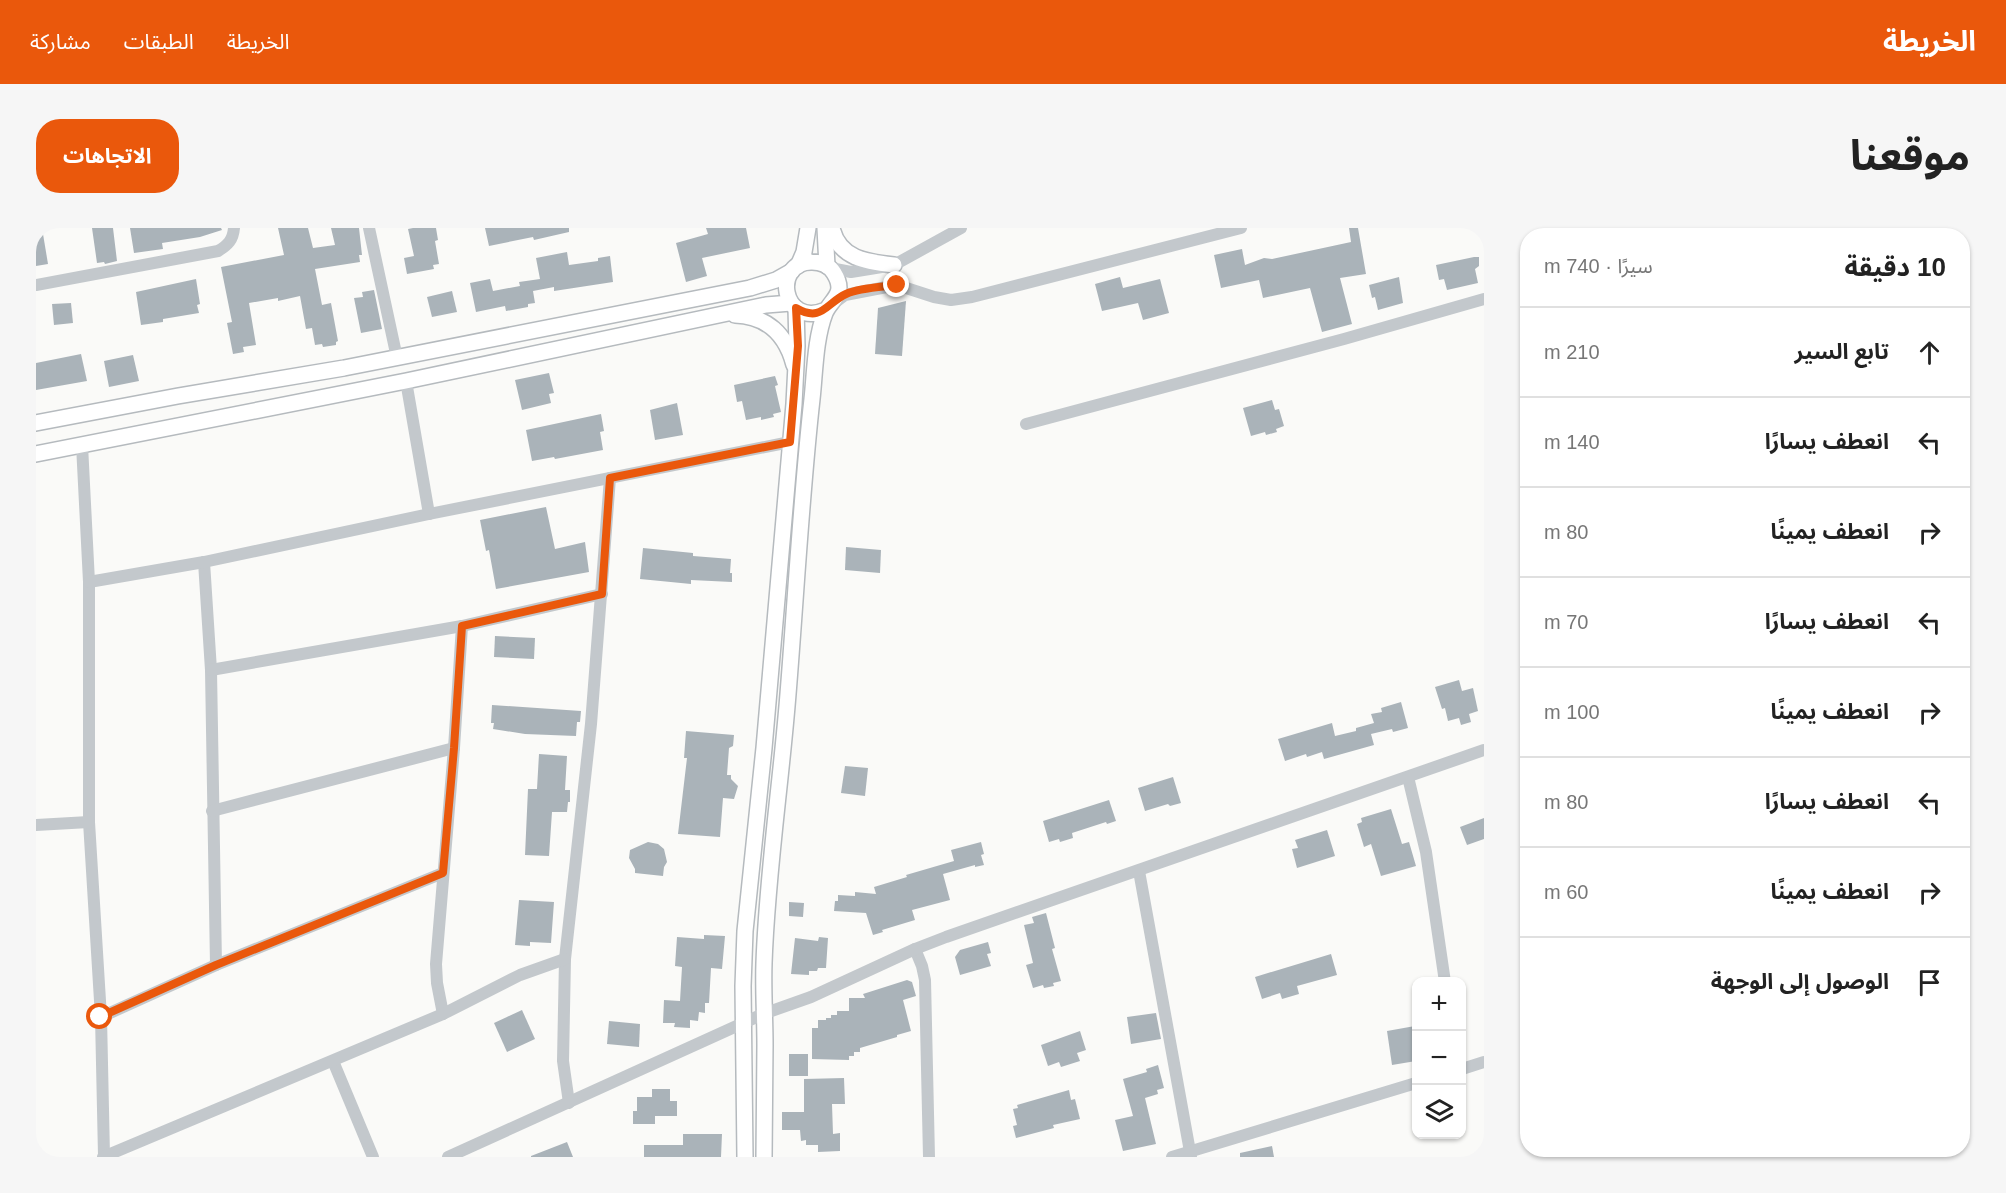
<!DOCTYPE html>
<html lang="ar">
<meta charset="utf-8">
<style>
:root{--surface:#fff;--page:#f6f6f6;--text:#222;--muted:#767676;--line:#e0e0e0;--accent:#ea580c}
body{margin:0;font-family:Arial,"Noto Sans Arabic",sans-serif;background:var(--page);color:var(--text);direction:rtl}
.controls{position:absolute;right:18px;bottom:18px;display:grid;overflow:hidden;border-radius:12px;box-shadow:0 2px 4px #0004}
.controls button{width:54px;height:54px;display:grid;place-items:center;padding:0;border:0;border-bottom:2px solid var(--line);background:var(--surface);color:var(--text);font:30px sans-serif}
.stop{position:absolute;width:18px;height:18px;margin:-14px;border:4px solid #ea580c;border-radius:50%;background:#fff}
.stop.end{background:#ea580c;border-color:#fff;box-shadow:0 2px 6px #0008}
.list{margin:0;padding:0;list-style:none}
h2{display:flex;justify-content:space-between;align-items:center;height:78px;margin:0;padding:0 24px;font-size:26px}
h2 small{font-size:20px;font-weight:400;color:var(--muted)}
.list li{display:grid;grid-template-columns:39px 1fr auto;gap:18px;align-items:center;box-sizing:border-box;height:90px;padding:0 24px;border-top:2px solid var(--line)}
.list b{display:block;font-size:22px;white-space:nowrap}
.list em{font-size:20px;font-style:normal;color:var(--muted)}
.icon{flex:none;width:33px;height:33px;fill:none;stroke:currentColor;stroke-width:2;stroke-linecap:round;stroke-linejoin:round}
.map{position:relative;flex:none;width:1448px;height:929px;overflow:hidden;direction:ltr;border-radius:24px}
header{display:flex;align-items:center;gap:36px;box-sizing:border-box;height:84px;padding:0 30px;background:var(--accent);color:#fff}
header strong{font-size:28px}
nav{display:flex;gap:33px;margin-inline-start:auto;font-size:21px}
.intro{display:flex;align-items:center;justify-content:space-between;box-sizing:border-box;height:144px;padding:0 36px}
h1{margin:0;font-size:42px}
.button{padding:15px 27px;border-radius:24px;background:var(--accent);color:#fff;font-size:21px;font-weight:700}
main{display:flex;gap:36px;padding:0 36px}
aside{flex:1;background:var(--surface);border-radius:24px;box-shadow:0 2px 4px #0004}
.map>svg:first-child{display:block}
.building{fill:#aab3b9}
.lines{fill:none;stroke-linecap:round;stroke-linejoin:round}
.major-casing{stroke:#b5babe;stroke-width:18}
.minor{stroke:#c3c8cc;stroke-width:12}
.major{stroke:#fff;stroke-width:15}
.route{stroke:#ea580c;stroke-width:8}
</style>
<header>
<strong>الخريطة</strong>
<nav><a>الخريطة</a><a>الطبقات</a><a>مشاركة</a></nav>
</header>
<div class="intro"><h1>موقعنا</h1><a class="button">الاتجاهات</a></div>
<main>
<aside>
<h2>10 دقيقة<small>سيرًا · 740 m</small></h2>
<ul class="list">
<li><svg class="icon" aria-label="ahead" viewBox="0 0 24 24"><path d="M12 20V5M6 11l6-6 6 6"/></svg><div><b>تابع السير</b></div><em>210 m</em></li>
<li><svg class="icon" aria-label="left" viewBox="0 0 24 24"><path d="M17 20v-9H6M10 6l-5 5 5 5"/></svg><div><b>انعطف يسارًا</b></div><em>140 m</em></li>
<li><svg class="icon" aria-label="right" viewBox="0 0 24 24"><path d="M7 20v-9h11M14 6l5 5-5 5"/></svg><div><b>انعطف يمينًا</b></div><em>80 m</em></li>
<li><svg class="icon" aria-label="left" viewBox="0 0 24 24"><path d="M17 20v-9H6M10 6l-5 5 5 5"/></svg><div><b>انعطف يسارًا</b></div><em>70 m</em></li>
<li><svg class="icon" aria-label="right" viewBox="0 0 24 24"><path d="M7 20v-9h11M14 6l5 5-5 5"/></svg><div><b>انعطف يمينًا</b></div><em>100 m</em></li>
<li><svg class="icon" aria-label="left" viewBox="0 0 24 24"><path d="M17 20v-9H6M10 6l-5 5 5 5"/></svg><div><b>انعطف يسارًا</b></div><em>80 m</em></li>
<li><svg class="icon" aria-label="right" viewBox="0 0 24 24"><path d="M7 20v-9h11M14 6l5 5-5 5"/></svg><div><b>انعطف يمينًا</b></div><em>60 m</em></li>
<li><svg class="icon" aria-label="arrive" viewBox="0 0 24 24"><path d="M6 21V4h12l-3 4 3 4H6"/></svg><div><b>الوصول إلى الوجهة</b></div></li>
</ul>
</aside>
<div class="map">
<svg width="1448" height="929" viewBox="0 0 1448 929">
<rect width="100%" height="100%" fill="#fafaf8"/>
<g class="building">
<path d="M0 0H6L12 36 0 38Z"/>
<path d="M56 0H77L81 33 69 36 68 34 61 35Z"/>
<path d="M94 0H185L186 2 164 9 126 15 127 21 98 25Z"/>
<path d="M242 0H272L277 20 299 17 295 0H323L326 27H323L324 34 279 41 286 77 295 75 302 113 300 114V117L287 119 286 116 279 117 276 100 270 101 264 68 242 73V70L213 75 220 117 207 119 208 124 197 126 191 95 196 94 185 39 248 27Z"/>
<path d="M377 0H400L402 12 399 13 403 36 397 37 398 41 371 46 368 30 378 28 372 1Z"/>
<path d="M449 0H533V4L498 12 497 9 453 18Z"/>
<path d="M670 0H710L714 20 666 30 671 48 650 54 640 15 672 6Z"/>
<path d="M1313 0H1322L1330 46 1304 50 1316 96 1286 104 1274 60 1227 70 1223 52 1185 60 1178 27 1206 21 1209 37 1228 30 1236 31 1315 14Z"/>
<path d="M531 24 533 37 562 33V30L574 28 577 54 518 63V59L497 63 499 75 492 76V79L470 83 469 78 440 84 434 55 454 51 457 63 484 58 483 54 504 51 500 30Z"/>
<path d="M1438 29H1443V38L1439 41 1442 55 1411 62 1408 51 1403 52 1400 37Z"/>
<path d="M1084 49 1087 60 1124 51 1133 85 1107 92 1102 75 1066 83 1059 56Z"/>
<path d="M1363 49 1367 75 1342 82 1339 69 1336 70 1333 57Z"/>
<path d="M160 51 164 76 161 77 163 85 127 91V94L105 97 100 64Z"/>
<path d="M338 62 346 101 325 105 318 70 327 69 326 64Z"/>
<path d="M416 63 421 84 396 89 391 69Z"/>
<path d="M870 73 866 128 839 126 842 80Z"/>
<path d="M35 75 37 95 18 97 16 76Z"/>
<path d="M45 126 51 153 0 162V135Z"/>
<path d="M97 127 103 153 73 159 68 133Z"/>
<path d="M513 145 518 165 513 166 515 175 486 182 479 152Z"/>
<path d="M739 148 742 157 739 158 745 184 737 186 738 189 725 192V189L710 192 706 173 701 174 698 157Z"/>
<path d="M1236 172 1239 182 1243 181 1248 198 1240 201 1241 204 1230 207 1229 204 1215 208 1207 180Z"/>
<path d="M641 175 647 207 619 212 614 182Z"/>
<path d="M565 186 568 203 564 204 567 222 519 231 518 229 496 233 490 202Z"/>
<path d="M510 279 519 321 549 314 553 344 460 361 453 322 450 323 444 292Z"/>
<path d="M810 319 845 322 844 345 809 342Z"/>
<path d="M607 320 657 325V328L695 331 694 345H696V354L655 352V356L604 351Z"/>
<path d="M459 408 499 410 498 431 458 429Z"/>
<path d="M1423 452 1426 463 1437 460 1442 483 1433 486 1435 494 1425 497 1423 490 1412 493 1409 480 1406 481 1399 459Z"/>
<path d="M1365 474 1372 500 1357 504 1356 501 1335 506 1338 517 1288 531 1286 524 1271 529 1270 526 1249 533 1242 511 1296 495 1299 508 1320 503V500L1338 495 1335 486 1346 484 1345 480Z"/>
<path d="M456 477 545 483 544 494H541L540 508 489 506 457 501 458 495H455Z"/>
<path d="M650 503 698 507 697 518 693 520 691 547H695V551L702 558 698 571 687 570 684 609 642 606 651 530H648Z"/>
<path d="M503 526 531 528 529 562H534V574H532L531 584H516L513 628 489 627 492 561H501Z"/>
<path d="M809 538 832 540 829 568 805 565Z"/>
<path d="M1137 549 1145 575 1134 578 1132 576 1109 583 1102 560Z"/>
<path d="M1073 572 1080 593 1071 596 1070 594 1036 605 1037 610 1024 614 1023 611 1013 614 1007 593Z"/>
<path d="M1355 581 1366 616 1373 614 1380 638 1345 648 1335 616 1328 619 1321 596 1326 594 1325 590Z"/>
<path d="M1448 590V611L1431 617 1424 599Z"/>
<path d="M1291 602 1299 628 1261 640 1256 621 1262 620 1259 612Z"/>
<path d="M612 614 622 616 628 621 631 634 628 639 627 648 599 645V641L593 630 594 622Z"/>
<path d="M945 614 948 626 945 627 948 637 939 639V637L907 646 914 672 876 682 879 692 846 702 847 704 837 707 830 685 798 683 799 673H802V667L819 668V664L840 666 838 659 871 649 870 647 918 633 915 622Z"/>
<path d="M483 672 518 674 515 715 494 714V718L479 717Z"/>
<path d="M753 674 768 675 767 689 753 688Z"/>
<path d="M1010 685 1019 720 1016 721 1025 753 1017 755 1018 758 1008 760 1007 757 997 760 990 737 997 735 988 697 998 695 996 689Z"/>
<path d="M668 707 689 708 686 741 675 740 673 775H669V785L663 784 662 793 654 792V800L638 799 639 795H627L628 772 644 773 646 739 639 738 641 709 668 711Z"/>
<path d="M783 709 792 710 790 740H782L781 743H773V747L755 746 759 710 782 713Z"/>
<path d="M952 714 955 725 951 726 955 738 924 747 919 729 924 722Z"/>
<path d="M1295 726 1301 747 1261 758 1263 766 1246 771 1244 765 1226 771 1219 749Z"/>
<path d="M871 752 876 754 880 768 867 772 875 803 861 807V809L824 820V824H818V828H813V832L776 831V800H782V792H790V790H795V787H801V783H813V770H829L827 766Z"/>
<path d="M486 782 499 811 471 824 458 795Z"/>
<path d="M1120 785 1125 811 1095 816 1091 789Z"/>
<path d="M573 793 604 796 603 819 571 816Z"/>
<path d="M1379 798 1380 833 1356 837 1351 803Z"/>
<path d="M1044 803 1050 822 1041 825 1044 833 1025 839 1023 834 1012 838 1005 817Z"/>
<rect x="753" y="826" width="19" height="22"/>
<path d="M1122 837 1128 860 1121 862 1122 866 1109 870 1120 916 1087 923 1079 892 1097 888 1087 851 1111 844 1110 841Z"/>
<path d="M808 850 809 876H796L797 906 804 905V923L782 924V917H770V912L765 913 764 902H746V884H768V851Z"/>
<path d="M616 861H634V873H641V888H619V896H597V883H601V869H616Z"/>
<path d="M1033 862 1035 872 1039 871 1044 891 1017 897 1018 900 980 910 977 898 981 897 977 881 982 880 981 877Z"/>
<path d="M647 906H686L685 929H608V917H647Z"/>
<path d="M531 914 537 929H495V928Z"/>
<path d="M1236 918 1238 929H1204V925Z"/>
</g>
<g class="lines">
<defs>
<g id="major">
<path d="M789 0 791 38"/>
<path d="M796 0C803 31 831 34 858 37"/>
<path d="M762 38 768 24 772 0"/>
<path d="M699 87C731 88 750 106 758 137"/>
<path d="M0 195 142 168 308 140 714 60 740 52 756 43"/>
<path d="M0 226 370 153 730 77 755 75"/>
<path d="M709 929 707 758 709 703 728 520 758 176 761 118 760 80"/>
<path d="M728 929C728 892 729 854 729 817 729 790 727 762 728 735 731 645 745 556 752 466 760 368 765 269 776 171 779 144 779 111 789 85 795 71 811 66 798 45 793 37 785 34 776 34 736 33 745 101 790 82"/>
</g>
</defs>
<use href="#major" class="major-casing"/>
<g class="minor">
<path d="M333 0 361 130"/>
<path d="M794 40 815 44 858 37 925 0"/>
<path d="M0 57 182 23C192 17 197 12 198 0"/>
<path d="M797 76 809 67 861 57 898 69 915 72 936 69 1205 0"/>
<path d="M370 153 393 286"/>
<path d="M990 196 1308 111 1448 71"/>
<path d="M46 217 53 354V594L65 789 68 928"/>
<path d="M168 334 175 442 180 737"/>
<path d="M53 354 168 334 393 286 754 214"/>
<path d="M175 442 426 398 566 366"/>
<path d="M1372 549 1390 624 1409 754"/>
<path d="M176 583 418 520"/>
<path d="M0 597 53 594"/>
<path d="M1103 643 1155 929"/>
<path d="M879 721 886 738 889 752 893 929"/>
<path d="M407 786 401 755 400 736 418 520 426 398"/>
<path d="M65 789 180 737 407 645"/>
<path d="M297 833 337 929"/>
<path d="M1426 841 1448 834"/>
<path d="M533 875 527 833 529 731 555 496 574 250"/>
<path d="M67 929 407 786 484 747 529 731"/>
<path d="M412 929 727 786 775 769 879 721 910 709 1448 522"/>
<path d="M1136 929 1380 855"/>
</g>
<use href="#major" class="major"/>
</g>
<g class="lines">
<path class="route" d="M64 789 180 737 407 645 418 520 426 398 566 366 574 250 754 214 762 118 760 80C786 95 790 75 810 66 823 60 846 59 861 57"/>
</g>
</svg>
<div class="controls">
<button>+</button>
<button>−</button>
<button><svg class="icon" aria-label="layers" viewBox="0 0 24 24"><path d="M12 4l9 5-9 5-9-5zM3 14l9 5 9-5"/></svg></button>
</div>
<div class="stop" style="left:64px;top:789px"></div>
<div class="stop end" style="left:861px;top:57px"></div>
</div>
</main>
